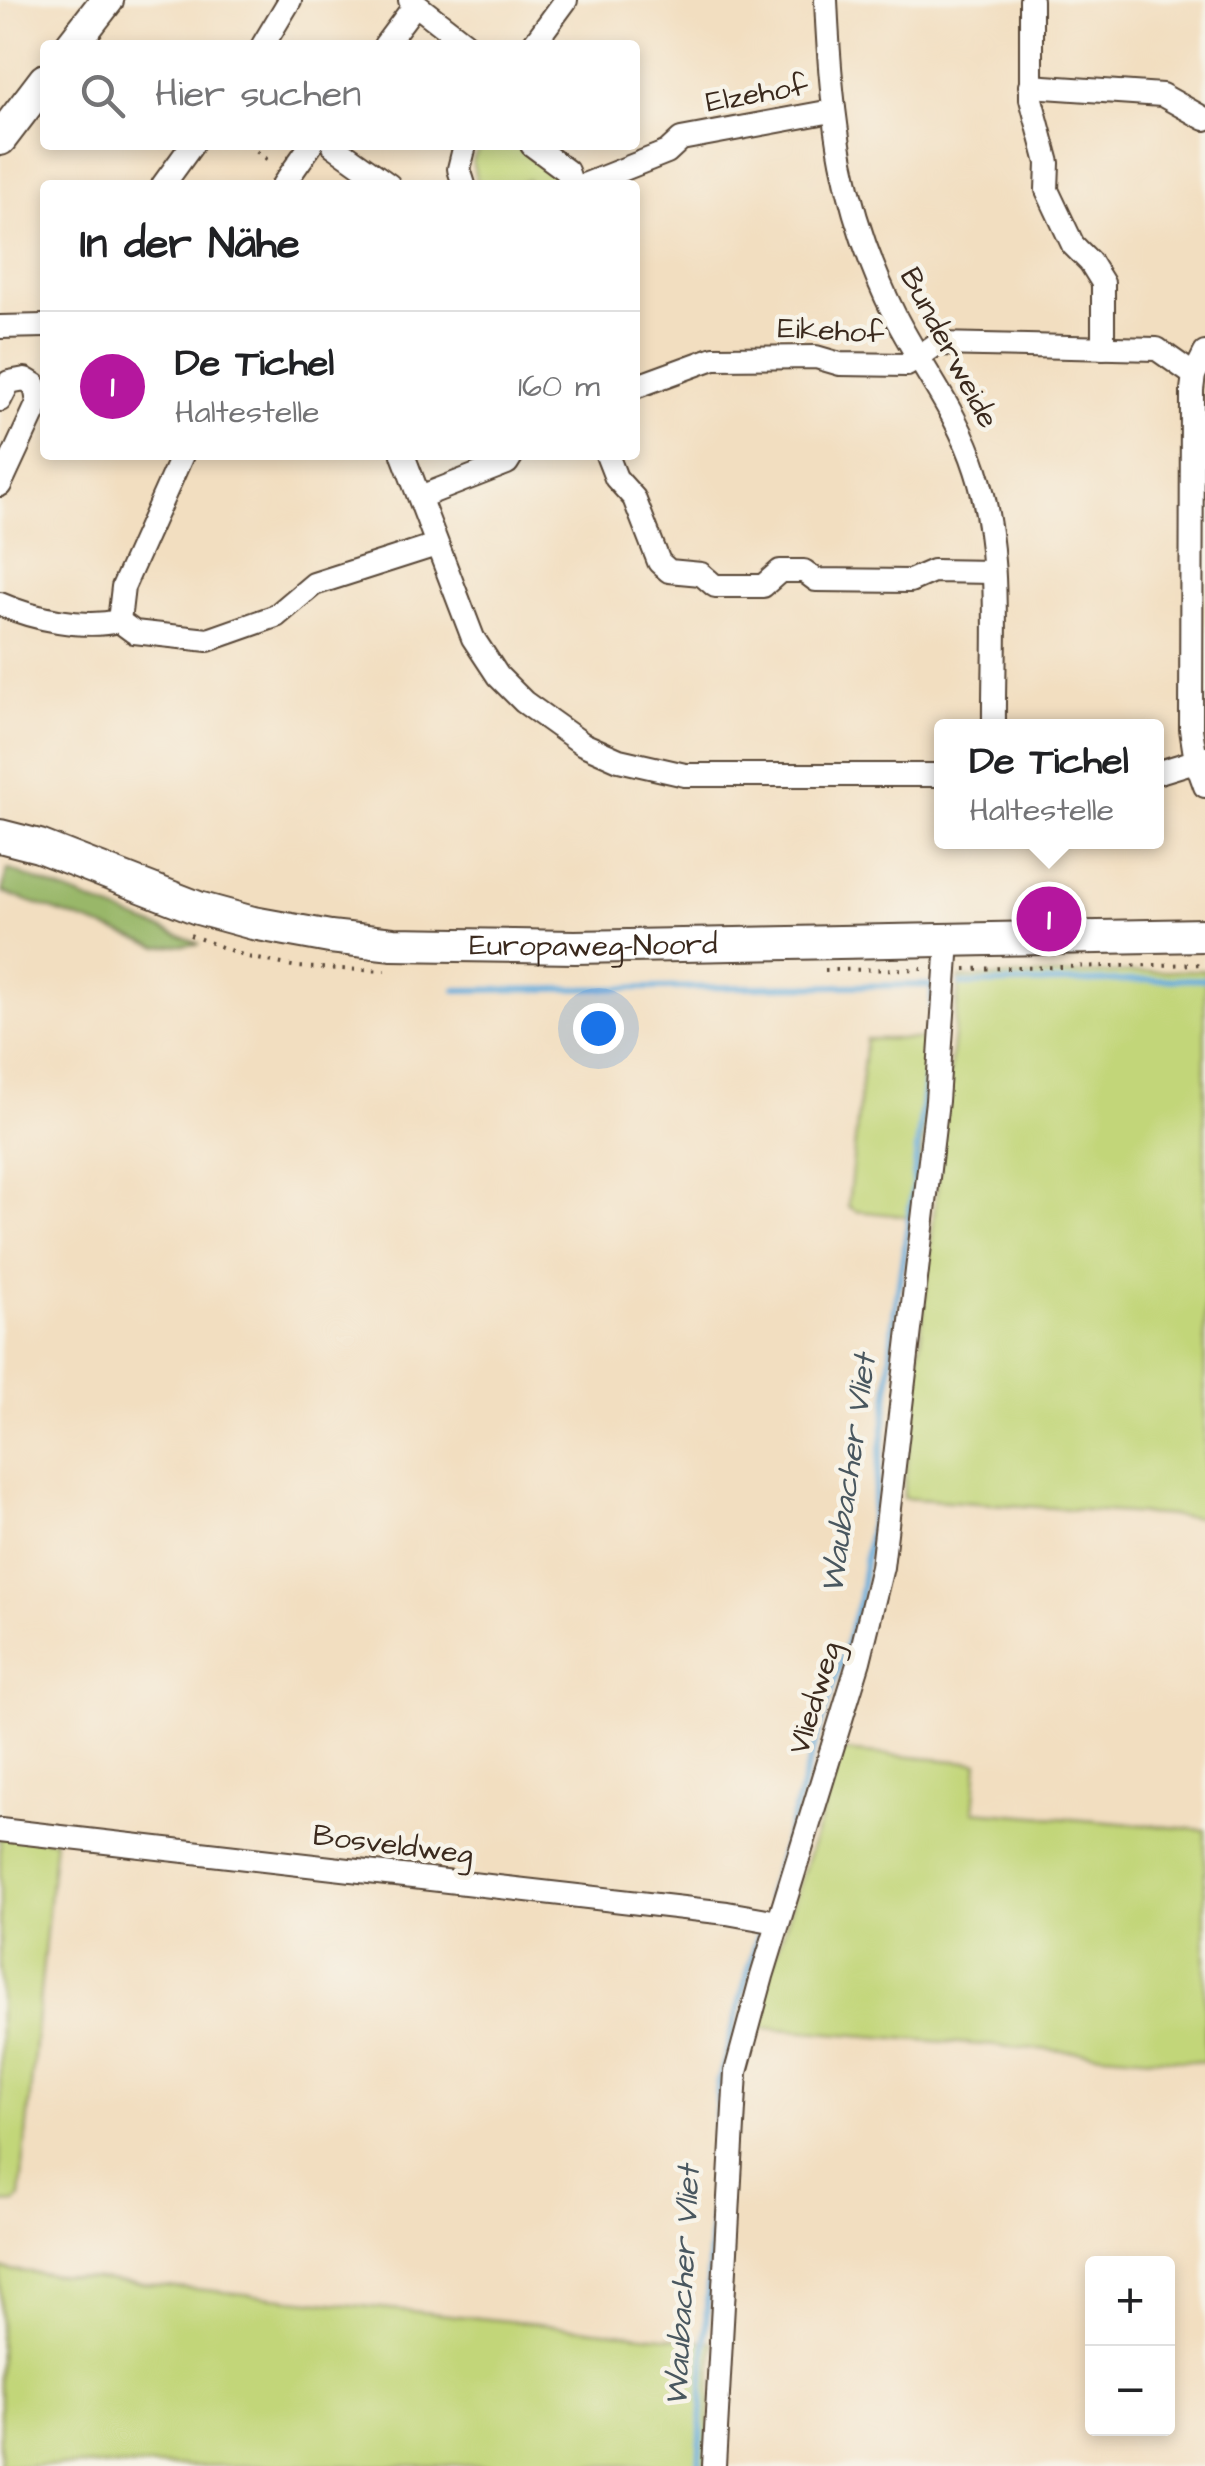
<!DOCTYPE html>
<html lang="de">
<meta charset="utf-8">
<style>
:root{--surface:#fff;--page:#f6f6f6;--text:#202124;--muted:#757577;--line:#e0e0e0;--accent:#b5179e}
body{margin:0;font-family:"Architects Daughter",sans-serif;background:var(--page);color:var(--text)}
.controls{position:absolute;right:30px;bottom:30px;display:grid;overflow:hidden;border-radius:10px;box-shadow:0 5px 15px #0003}
.controls button{width:90px;height:90px;display:grid;place-items:center;padding:0;border:0;border-bottom:2px solid var(--line);background:var(--surface);color:var(--text);font:50px sans-serif}
.you{position:absolute;left:598px;top:1028px;width:35px;height:35px;margin:-25px;border:8px solid #fff;border-radius:50%;background:#1a73e8;box-shadow:0 0 0 15px #1a73e833}
.badge{display:grid;place-items:center;width:65px;height:65px;border-radius:50%;background:var(--accent);color:#fff;font-size:32px;font-weight:700}
.pin{position:absolute;translate:-50% -50%;border:5px solid #fff;box-shadow:0 2px 10px #0006}
.popup{position:absolute;left:934px;top:719px;width:230px;height:130px;box-sizing:border-box;display:grid;place-content:center;border-radius:10px;background:var(--surface);filter:drop-shadow(0 2px 8px #0005);font-size:32px;white-space:nowrap;color:var(--muted)}
.popup b{font-size:38px;color:var(--text)}
.popup::after{content:'';position:absolute;left:50%;top:100%;margin-left:-20px;border:20px solid transparent;border-top-color:var(--surface)}
.list{margin:0;padding:0;list-style:none}
h2{display:flex;justify-content:space-between;align-items:center;height:130px;margin:0;padding:0 40px;font-size:42px}
h2 small{font-size:32px;font-weight:400;color:var(--muted)}
.list li{display:grid;grid-template-columns:65px 1fr auto;gap:30px;align-items:center;box-sizing:border-box;height:150px;padding:0 40px;border-top:2px solid var(--line)}
.list b{display:block;font-size:38px;white-space:nowrap}
.list p{margin:0;font-size:32px;white-space:nowrap;color:var(--muted)}
.list em{font-size:32px;font-style:normal;color:var(--muted)}
.icon{flex:none;width:55px;height:55px;fill:none;stroke:currentColor;stroke-width:2;stroke-linecap:round;stroke-linejoin:round}
.map{position:relative;flex:none;width:1205px;height:2466px;overflow:hidden}
.search{position:absolute;background:var(--surface);box-shadow:0 5px 15px #0003;left:40px;top:40px;width:600px;height:110px;display:flex;align-items:center;gap:25px;box-sizing:border-box;padding:0 35px;border-radius:10px;color:var(--muted);font-size:38px}
.panel{position:absolute;background:var(--surface);box-shadow:0 5px 15px #0003;left:40px;top:180px;width:600px;height:280px;border-radius:10px}
.map>svg:first-child{display:block}
.green{fill:#c2d679;stroke:#7e804c;stroke-width:2.5}
.forest{fill:#99b769;stroke:#6a7044;stroke-width:2.5}
.lines{fill:none;stroke-linecap:round;stroke-linejoin:round}
.stream{stroke:#63aad9;stroke-width:6}
.street-casing{stroke:#564536;stroke-width:26}
.secondary-casing{stroke:#564536;stroke-width:36}
.path{stroke:#564536;stroke-width:4;stroke-dasharray:2.5 8;stroke-linecap:butt}
.street{stroke:#fff;stroke-width:22}
.secondary{stroke:#fff;stroke-width:32}
.labels{text-anchor:middle;dominant-baseline:central;stroke-width:9;stroke-linejoin:round;paint-order:stroke}
.street-label{font-size:30px;fill:#3b2a1e;stroke:#f7f3e8}
.water-label{font-size:32px;font-style:italic;fill:#49575f;stroke:#f7f3e8}
</style>
<div class="map">
<svg width="1205" height="2466" viewBox="0 0 1205 2466">
<rect width="100%" height="100%" fill="#f7f3e8"/>
<filter id="ink" filterUnits="userSpaceOnUse"><feTurbulence type="fractalNoise" baseFrequency=".01" numOctaves="2"/><feDisplacementMap in="SourceGraphic" scale="20" xChannelSelector="R" yChannelSelector="G"/><feConvolveMatrix kernelMatrix="1 2 1 2 8 2 1 2 1" color-interpolation-filters="sRGB"/></filter>
<filter id="wash" filterUnits="userSpaceOnUse"><feTurbulence type="fractalNoise" baseFrequency=".0048" numOctaves="4" result="noise"/><feDisplacementMap in="SourceGraphic" scale="40" xChannelSelector="R" yChannelSelector="G"/><feGaussianBlur stdDeviation="2.25" result="paint"/><feColorMatrix in="noise" values="0 0 0 0 0 0 0 0 0 0 0 0 0 0 0 0 0 1.4 0 .05"/><feComposite in="paint" operator="in"/></filter>
<g filter="url(#wash)">
<rect width="100%" height="100%" fill="#f2dec0"/>
<g class="green">
<path d="M481 145H516L555 173 562 185H531L528 180 516 185H478L472 161Z"/>
<path d="M1205 970V1518L903 1498 960 978Z"/>
<path d="M866 1039H937L913 1217 856 1211 848 1206Z"/>
<path d="M843 1751 978 1763 974 1811 1205 1830V2062L752 2027Z"/>
<path d="M0 1836 55 1840 20 2198 16 2202 0 2203Z"/>
<path d="M0 2269 713 2342 707 2466H0Z"/>
</g>
<path class="forest" d="M8 869 10 870 200 944 159 947 2 892Z"/>
<g class="lines">
<g class="stream">
<path d="M961 984 1205 979"/>
<path d="M456 990 932 985V1012"/>
<path d="M768 1897 860 1598 887 1407 893 1322 909 1218 929 1046"/>
<path d="M699 2466 718 2085 758 1934"/>
</g>
</g>
</g>
<g filter="url(#ink)">
<g class="lines">
<defs>
<g id="street">
<path d="M410 0 468 45"/>
<path d="M826 0C831 119 841 207 895 316 922 369 958 413 976 470 1003 552 993 642 994 726"/>
<path d="M1031 0V99L1048 163 1047 190 1073 245 1090 262 1103 283V348"/>
<path d="M263 45 290 0"/>
<path d="M385 45 415 5"/>
<path d="M533 45 566 0"/>
<path d="M1030 86 1162 95 1205 119"/>
<path d="M532 145 567 171 572 185"/>
<path d="M334 146 389 185"/>
<path d="M163 185 192 145"/>
<path d="M283 185 311 145"/>
<path d="M464 185 459 169 465 145"/>
<path d="M584 185 667 152 681 139 832 111"/>
<path d="M0 327 45 326"/>
<path d="M1205 353 1194 375 1192 390 1191 729 1196 761 1205 786"/>
<path d="M635 387 714 358 816 357 840 364 907 365 937 344 1157 349 1194 375"/>
<path d="M0 400 9 382 25 379 35 385 38 403 0 485"/>
<path d="M403 455 473 638 498 676 524 702 583 744 619 760 685 775H942"/>
<path d="M607 455 616 478 634 498 659 562 669 571 701 574 715 586H763L780 571H804L816 580 910 581 933 571 993 572"/>
<path d="M420 497 507 463 512 455"/>
<path d="M0 604C34 619 83 629 119 621L134 632 208 640 276 616 314 584 436 545"/>
<path d="M119 621 123 587 182 455"/>
<path d="M1156 773 1205 758"/>
<path d="M0 1830 727 1913 778 1922"/>
<path d="M714 2466 736 2072 762 1976 859 1661 882 1567 937 1101 948 941"/>
</g>
<g id="secondary">
<path d="M72 45 107 0"/>
<path d="M0 139 45 80"/>
<path id="s1" d="M0 836 39 846 198 908 253 923 330 937 393 944 575 947 1205 935"/>
</g>
</defs>
<use href="#street" class="street-casing"/>
<use href="#secondary" class="secondary-casing"/>
<g class="path">
<path d="M248 145 272 163"/>
<path d="M190 935 248 957 297 967 385 971"/>
<path d="M965 969 1205 964"/>
<path d="M825 970 925 969"/>
</g>
<use href="#street" class="street"/>
<use href="#secondary" class="secondary"/>
</g>
</g>
<g class="labels">
<g class="street-label">
<text transform="translate(757 94) rotate(-10)">Elzehof</text>
<text transform="translate(831 331) rotate(3)">Eikehof</text>
<text transform="translate(949 348) rotate(62)">Bunderweide</text>
<text stroke="none"><textPath href="#s1" startOffset="610">Europaweg-Noord</textPath></text>
<text transform="translate(815 1698) rotate(-73)">Vliedweg</text>
<text transform="translate(393 1845) rotate(7)">Bosveldweg</text>
</g>
<g class="water-label">
<text transform="translate(849 1474) rotate(-82)">Waubacher Vliet</text>
<text transform="translate(683 2286) rotate(-87)">Waubacher Vliet</text>
</g>
</g>
</svg>
<div class="controls">
<button>+</button>
<button>−</button>
</div>
<div class="you"></div>
<div class="pin badge" style="left:1049px;top:919px">1</div>
<div class="popup"><b>De Tichel</b>Haltestelle</div>
<div class="search"><svg class="icon" aria-label="search" viewBox="0 0 24 24"><circle cx="10" cy="10" r="6"/><path d="M15 15l6 6"/></svg>Hier suchen</div>
<section class="panel">
<h2>In der Nähe<small></small></h2>
<ul class="list">
<li><span class="badge">1</span><div><b>De Tichel</b><p>Haltestelle</p></div><em>160 m</em></li>
</ul>
</section>
</div>
